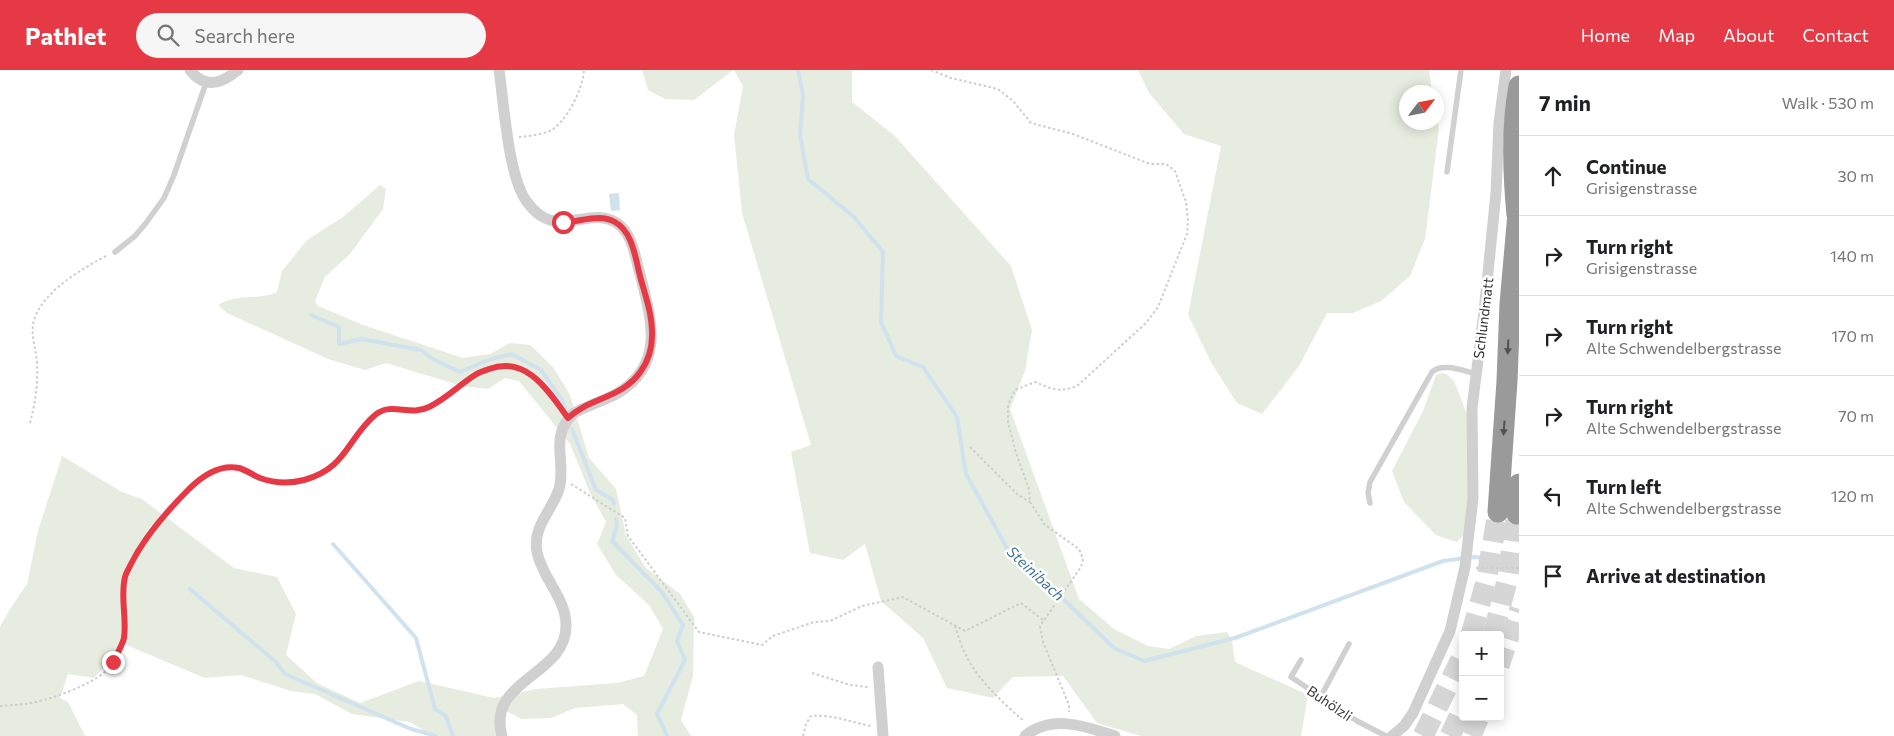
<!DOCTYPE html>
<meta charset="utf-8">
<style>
:root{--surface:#fff;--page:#f6f6f6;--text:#202124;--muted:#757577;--line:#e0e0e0;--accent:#e63946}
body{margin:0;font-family:Commissioner,sans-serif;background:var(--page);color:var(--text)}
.controls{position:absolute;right:15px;bottom:15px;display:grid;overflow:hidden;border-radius:5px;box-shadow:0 2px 12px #0003}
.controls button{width:45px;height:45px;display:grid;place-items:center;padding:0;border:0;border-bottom:1px solid var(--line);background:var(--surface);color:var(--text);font:25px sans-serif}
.compass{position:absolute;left:1399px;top:15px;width:45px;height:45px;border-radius:50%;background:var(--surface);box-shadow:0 2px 12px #0003;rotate:58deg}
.stop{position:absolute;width:15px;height:15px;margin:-11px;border:4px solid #e63946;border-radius:50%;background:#fff}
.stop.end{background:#e63946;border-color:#fff;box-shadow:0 1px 5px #0008}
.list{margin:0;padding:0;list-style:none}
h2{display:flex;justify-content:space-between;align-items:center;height:65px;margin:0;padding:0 20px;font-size:21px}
h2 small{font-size:16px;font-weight:400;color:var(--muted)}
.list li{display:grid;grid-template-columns:32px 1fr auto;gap:15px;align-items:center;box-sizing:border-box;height:80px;padding:0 20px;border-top:1px solid var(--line)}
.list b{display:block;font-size:19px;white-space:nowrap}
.list p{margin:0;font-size:16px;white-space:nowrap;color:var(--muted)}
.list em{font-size:16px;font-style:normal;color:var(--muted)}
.icon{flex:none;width:28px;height:28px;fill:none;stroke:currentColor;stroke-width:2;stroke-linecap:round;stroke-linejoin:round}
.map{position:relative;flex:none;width:1519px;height:666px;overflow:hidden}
header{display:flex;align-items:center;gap:30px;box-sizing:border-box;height:70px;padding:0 25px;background:var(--accent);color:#fff}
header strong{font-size:24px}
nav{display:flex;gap:28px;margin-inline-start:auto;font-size:18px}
.search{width:350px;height:45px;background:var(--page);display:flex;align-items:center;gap:12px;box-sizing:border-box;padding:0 18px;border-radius:28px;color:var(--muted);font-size:19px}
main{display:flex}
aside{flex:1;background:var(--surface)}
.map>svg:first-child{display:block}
.green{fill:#e6ecdf}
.water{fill:#cfe2ee}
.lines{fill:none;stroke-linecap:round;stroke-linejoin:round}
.stream{stroke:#cfe2ee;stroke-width:4}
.primary-tunnel{stroke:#d6d6d6;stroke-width:19;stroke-dasharray:19 9;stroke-linecap:butt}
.motorway-tunnel{stroke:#d6d6d6;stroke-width:21;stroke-dasharray:21 11;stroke-linecap:butt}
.path{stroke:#cdcdcd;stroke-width:2;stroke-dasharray:2.5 2.5;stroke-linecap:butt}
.service{stroke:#d0d0d0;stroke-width:5.5}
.minor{stroke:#d0d0d0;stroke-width:11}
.motorway{stroke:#9a9a9a;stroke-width:21}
.oneway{fill:#525252}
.route{stroke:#e63946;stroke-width:6}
.labels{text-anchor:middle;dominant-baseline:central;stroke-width:5;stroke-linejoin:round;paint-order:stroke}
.street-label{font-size:14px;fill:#333;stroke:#fff}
.water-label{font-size:15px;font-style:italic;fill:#3f7597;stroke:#fff}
</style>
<header>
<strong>Pathlet</strong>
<div class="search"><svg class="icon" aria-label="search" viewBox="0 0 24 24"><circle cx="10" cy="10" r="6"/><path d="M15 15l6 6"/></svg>Search here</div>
<nav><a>Home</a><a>Map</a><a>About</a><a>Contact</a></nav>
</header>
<main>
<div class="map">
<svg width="1519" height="666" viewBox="0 0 1519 666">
<rect width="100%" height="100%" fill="#fff"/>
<g class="green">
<path d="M642 0H733L694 30 665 29 648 20Z"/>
<path d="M734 0H852V32L894 65 1011 196 1032 260 1025 301 1010 339 1079 529 1114 559 1148 576 1169 579 1196 566 1227 562 1232 571 1235 592 1308 625 1301 666H1141L1097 653 1063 606 1013 607 993 628 947 618 923 568 881 531 865 474 843 490 810 483 791 382 811 375 742 143 734 65 743 16Z"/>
<path d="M1138 0H1429L1432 22H1406V52H1436L1437 47 1439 59 1425 169 1410 206 1381 231 1353 243H1327L1299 296 1262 344 1237 333 1212 294 1188 245 1221 76 1184 64 1149 23Z"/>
<path d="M380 115 386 119 383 139 350 184 325 207 315 231 318 236 363 255 463 288 490 284 510 273 530 275 553 297 570 325 589 388 616 419 626 465 645 497 680 524 694 547 693 606 681 650 691 666H638L637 645 623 634 575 638 551 648 521 649 504 640 513 624 536 619 617 613 644 606 663 559 649 535 616 505 597 474 606 452 590 423 570 374 519 311 505 308 488 319 462 316 386 293 365 300 328 289 227 243 218 235C237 223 257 231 277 222L282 201 307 170 343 147Z"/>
<path d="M1442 303 1446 304 1454 311 1462 331 1469 351V416L1464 465 1457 472 1436 465 1404 432 1392 401 1423 341 1436 305Z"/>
<path d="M62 386 122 422 142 429 234 498 277 507 296 544 286 585 317 613 360 633 419 611 494 628 504 626 500 666H433L410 652 352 644 315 624 291 621 241 605 205 608 124 574 94 608 68 604 60 628 68 632 85 666H0V557L10 539 27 514 38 461Z"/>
</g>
<path class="water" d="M619 123 620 140 611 141 609 124Z"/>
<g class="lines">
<g class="stream">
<path d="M798 0 803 25 800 65 808 109 854 147 883 182 881 252 896 286 923 297 957 347 966 404 1008 480 1038 509 1054 520 1114 578 1144 591 1235 568 1443 491 1474 487 1504 489 1519 487"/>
<path d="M311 245 339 257V274L361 269 421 280 431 288 460 302 491 289 512 284 541 300 562 330 565 337"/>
<path d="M572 359 596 420 613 430 614 434"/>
<path d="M616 449 617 456 612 471 662 522 683 555 677 571 685 590 657 644 667 666"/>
<path d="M333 474 416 568 435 639 446 646 453 666"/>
<path d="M190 519 276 592 285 604 411 659 436 666"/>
</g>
<g class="primary-tunnel">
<path d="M1500 596 1519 539"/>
<path d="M1472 666 1480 647"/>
</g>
<g class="motorway-tunnel">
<path d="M1471 565 1486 512 1498 442"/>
<path d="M1493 565 1507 511 1517 444"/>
<path d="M1423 666 1463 585"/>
<path d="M1450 666 1463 638"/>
</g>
<g class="path">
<path d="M931 0 951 8 998 19 1013 31 1031 53 1073 64 1150 94H1166L1175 101 1186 132 1188 151 1187 164 1158 237 1146 253 1077 316C1059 323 1052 319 1035 312L1015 320 1008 335V352L1016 383 1029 419 1030 432 1045 455 1079 479 1083 489 1081 497 1040 556 1043 572 1069 635V642"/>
<path d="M519 67C529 66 540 65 550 61 567 52 583 18 584 0"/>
<path d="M30 353C35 334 38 315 37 296 37 282 31 267 33 254 39 223 83 198 108 185"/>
<path d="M970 377 1017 424 1030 432"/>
<path d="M571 414 625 448 628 466 699 562 762 575 773 566 814 552 830 551 862 536 903 527 965 561 1021 533 1043 550"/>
<path d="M1476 498H1519"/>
<path d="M955 556C958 565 961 576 966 585 977 609 1004 634 1024 651"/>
<path d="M812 603 850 615 868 617"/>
<path d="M0 636C10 635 21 635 31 633 52 629 88 616 105 602 114 595 120 580 123 569 129 549 121 527 125 508 130 482 171 436 190 418 238 373 254 423 304 410 331 404 345 384 361 362 365 356 370 349 376 344 392 332 409 345 427 338 445 331 459 316 474 305 479 302 484 301 488 299 524 286 543 315 562 340"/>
<path d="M803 666 806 654 811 646C832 644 850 652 871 656"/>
</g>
<g class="service">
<path d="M1447 102 1461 0"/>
<path d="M115 182 135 166 146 153 164 128 174 105 206 13"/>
<path d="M1370 433 1368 423 1370 412 1432 302C1442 292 1464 301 1476 304"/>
<path d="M1301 590 1291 607 1357 651 1386 666"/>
<path d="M1320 628 1349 574"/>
</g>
<g class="minor">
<path d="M190 0C205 19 221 14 238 0"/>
<path d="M499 0C504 33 508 107 527 132 557 173 587 134 617 153 633 164 635 187 640 204 651 248 666 294 618 323 604 331 588 335 574 343 548 367 567 391 559 419 552 441 532 457 537 482 542 508 566 528 566 555 567 606 486 609 502 666"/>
<path d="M878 597 883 666"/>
<path d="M1025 666C1052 644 1085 656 1115 666"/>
<path d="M1392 666 1404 656 1413 643 1450 561 1465 497 1473 428 1472 338 1484 242 1496 123 1499 53 1506 0"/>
</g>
<g class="motorway">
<path d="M1517 145C1513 103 1511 58 1519 16"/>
<path d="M1498 442 1507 311 1510 234 1519 132"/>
<path d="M1517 444 1519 414"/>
</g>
</g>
<defs><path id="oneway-solid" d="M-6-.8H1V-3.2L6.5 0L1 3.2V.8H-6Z" transform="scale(1.25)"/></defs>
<g class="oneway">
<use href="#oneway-solid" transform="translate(1508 277) rotate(92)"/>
<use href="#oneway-solid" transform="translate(1504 358) rotate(94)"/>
</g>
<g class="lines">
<path class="route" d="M113 592C117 584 122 576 124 568 127 548 120 527 125 507 126 503 129 498 131 494 145 466 167 441 189 419 202 406 220 394 239 398 246 400 253 405 260 408 274 413 289 414 304 410 346 399 347 369 375 345 392 331 409 347 429 337 446 329 459 315 475 305 479 302 484 301 489 299 527 285 549 322 568 348 590 327 622 329 641 301 648 291 652 278 652 266 653 246 645 225 640 206 637 194 635 181 630 170 627 163 622 156 615 152 599 143 581 152 563 152"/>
</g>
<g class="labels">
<g class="street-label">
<text transform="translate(1483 248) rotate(-83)">Schlundmatt</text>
<text transform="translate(1330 633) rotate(34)">Buhölzli</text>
</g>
<g class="water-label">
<text transform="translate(1036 503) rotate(43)">Steinibach</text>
</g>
</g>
</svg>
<div class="controls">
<button>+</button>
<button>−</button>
</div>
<svg class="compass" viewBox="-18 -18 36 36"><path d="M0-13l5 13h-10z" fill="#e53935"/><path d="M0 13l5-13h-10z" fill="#757577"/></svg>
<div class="stop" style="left:563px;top:152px"></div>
<div class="stop end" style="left:113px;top:592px"></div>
</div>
<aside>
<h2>7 min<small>Walk · 530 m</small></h2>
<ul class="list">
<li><svg class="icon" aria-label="ahead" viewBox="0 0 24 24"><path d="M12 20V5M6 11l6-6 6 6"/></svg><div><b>Continue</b><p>Grisigenstrasse</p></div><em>30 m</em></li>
<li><svg class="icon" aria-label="right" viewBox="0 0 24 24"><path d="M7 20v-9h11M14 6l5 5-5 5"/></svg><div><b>Turn right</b><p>Grisigenstrasse</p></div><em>140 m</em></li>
<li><svg class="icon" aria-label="right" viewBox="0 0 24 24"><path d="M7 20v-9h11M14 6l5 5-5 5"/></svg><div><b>Turn right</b><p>Alte Schwendelbergstrasse</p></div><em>170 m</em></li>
<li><svg class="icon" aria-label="right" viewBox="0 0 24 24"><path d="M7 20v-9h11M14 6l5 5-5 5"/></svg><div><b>Turn right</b><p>Alte Schwendelbergstrasse</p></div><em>70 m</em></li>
<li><svg class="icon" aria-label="left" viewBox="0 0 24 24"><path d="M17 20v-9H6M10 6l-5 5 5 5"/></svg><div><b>Turn left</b><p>Alte Schwendelbergstrasse</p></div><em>120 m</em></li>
<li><svg class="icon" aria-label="arrive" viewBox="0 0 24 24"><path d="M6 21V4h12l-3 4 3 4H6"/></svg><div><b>Arrive at destination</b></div></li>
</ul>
</aside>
</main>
